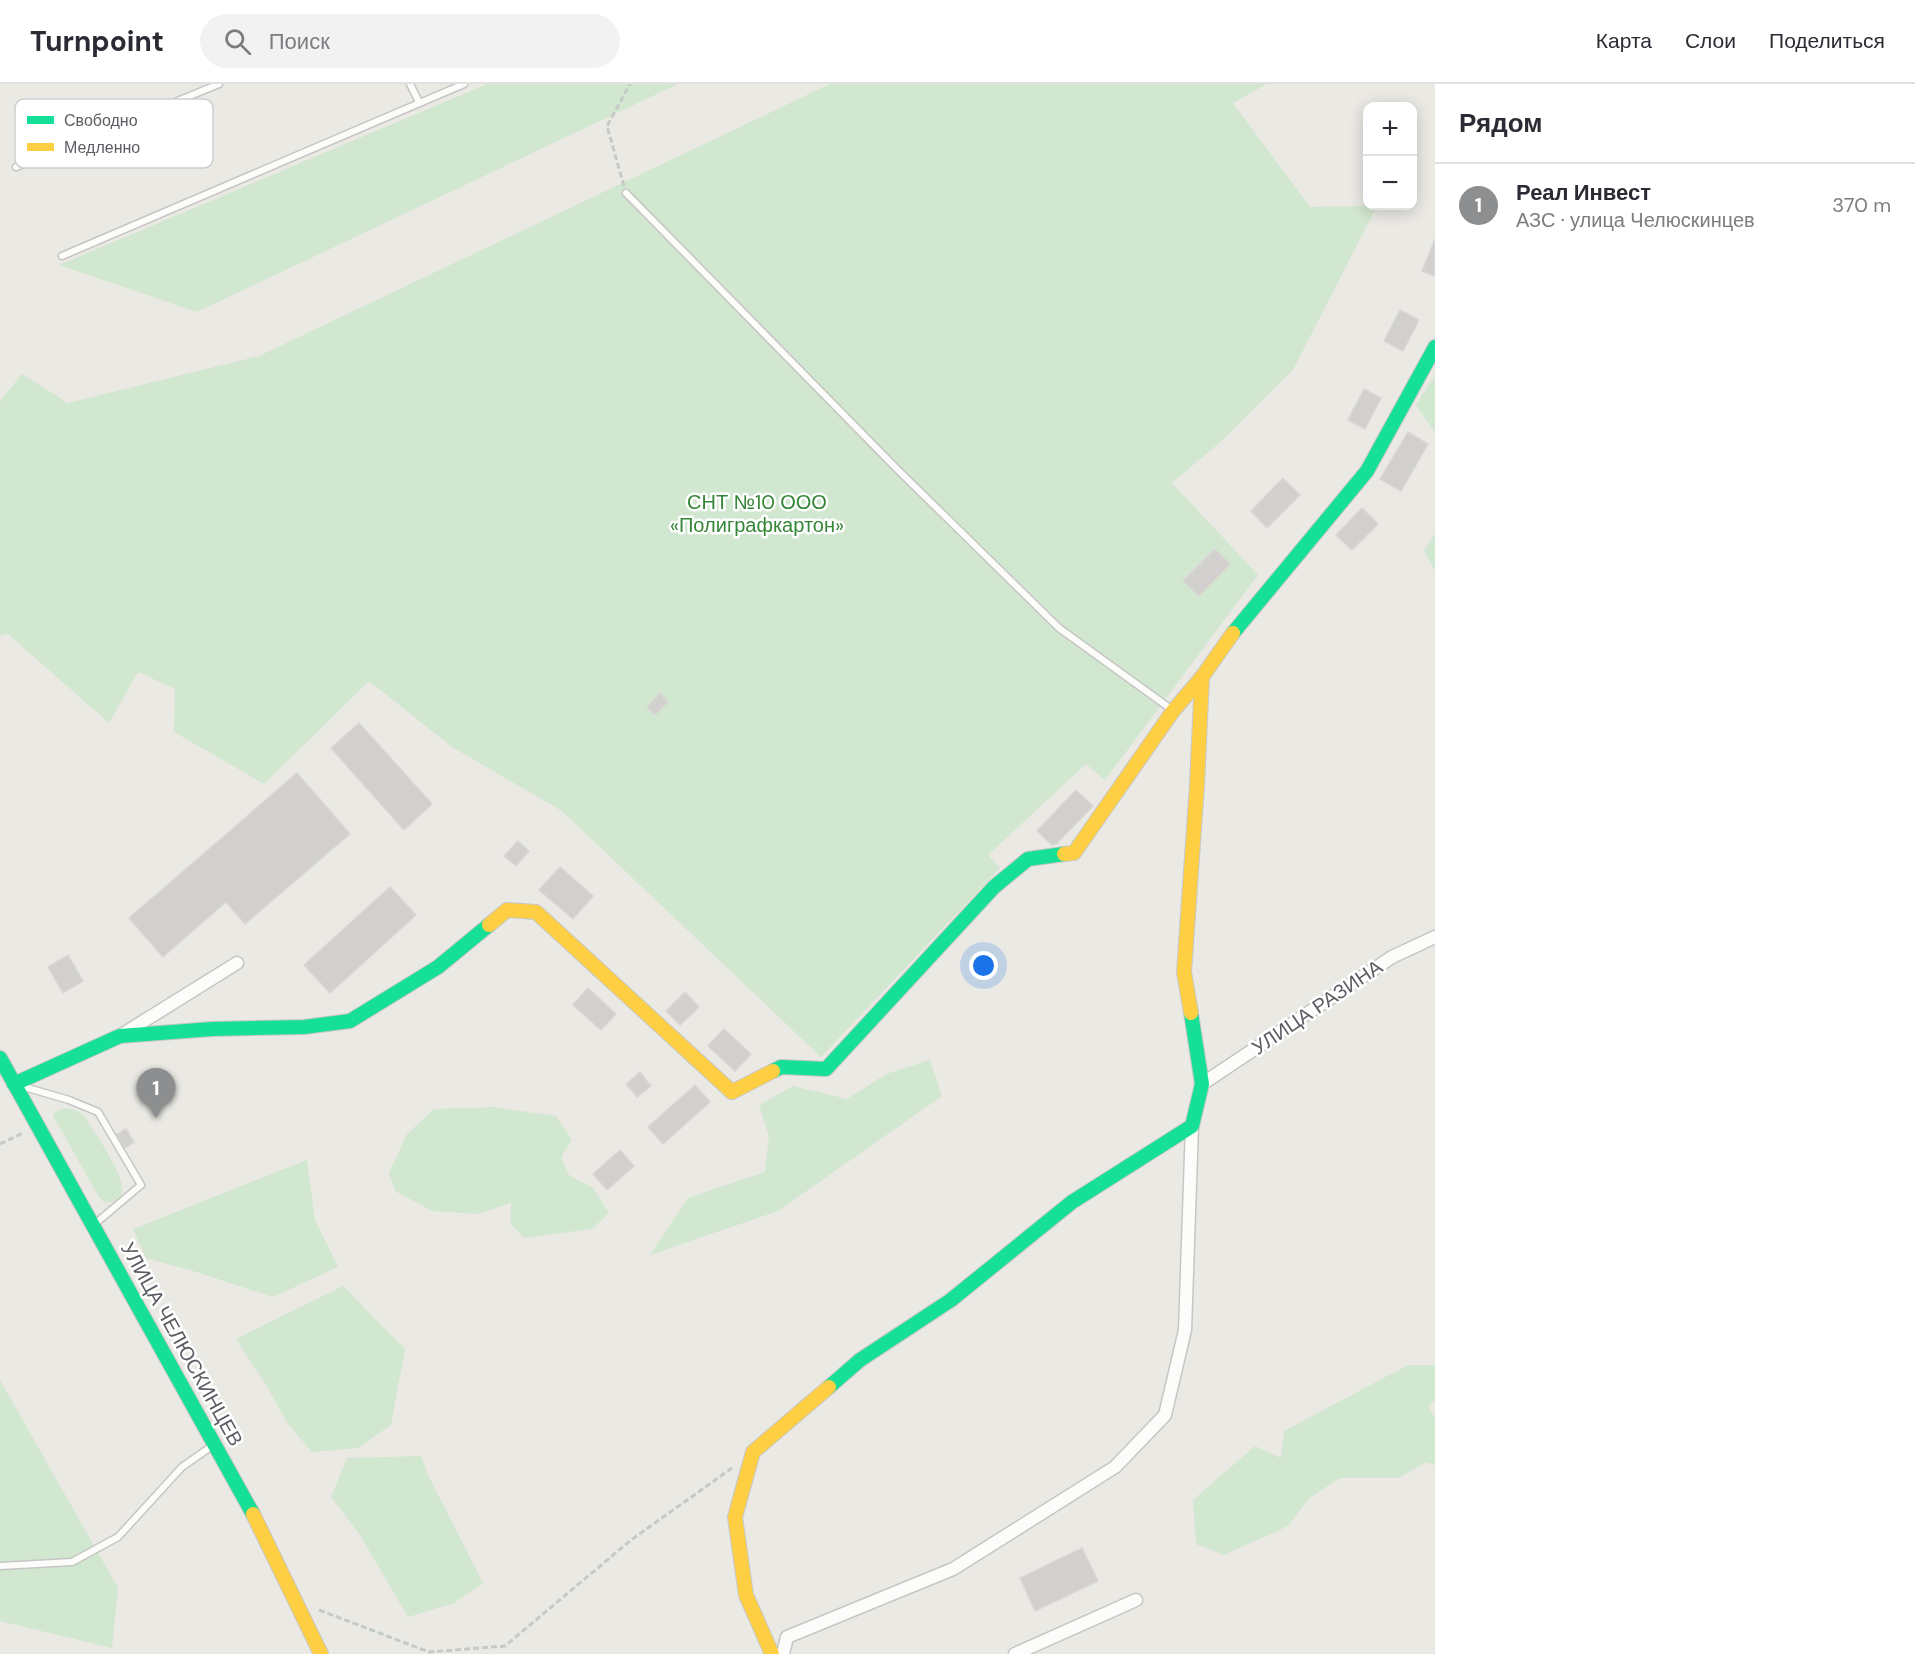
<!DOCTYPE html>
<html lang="ru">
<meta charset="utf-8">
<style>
:root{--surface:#fff;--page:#f2f2f3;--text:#2b2b33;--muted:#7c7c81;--line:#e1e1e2;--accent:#8c8e90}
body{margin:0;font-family:"DM Sans",sans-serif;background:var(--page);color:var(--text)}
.controls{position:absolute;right:18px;top:18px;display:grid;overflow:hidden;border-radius:12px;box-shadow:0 3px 15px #0003}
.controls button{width:54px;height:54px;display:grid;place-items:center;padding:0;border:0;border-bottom:2px solid var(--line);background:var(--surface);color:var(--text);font:30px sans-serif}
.you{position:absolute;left:984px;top:882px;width:21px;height:21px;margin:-15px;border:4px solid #fff;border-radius:50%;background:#1a73e8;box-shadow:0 0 0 9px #1a73e833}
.badge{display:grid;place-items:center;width:39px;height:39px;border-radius:50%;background:var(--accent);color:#fff;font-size:20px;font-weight:700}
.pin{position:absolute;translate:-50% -50px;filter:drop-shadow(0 2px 3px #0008)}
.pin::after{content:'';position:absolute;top:32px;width:21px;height:18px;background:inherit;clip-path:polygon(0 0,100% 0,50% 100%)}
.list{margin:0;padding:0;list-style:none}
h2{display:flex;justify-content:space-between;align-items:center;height:78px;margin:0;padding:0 24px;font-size:26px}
h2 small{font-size:20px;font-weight:400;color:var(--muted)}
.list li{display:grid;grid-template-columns:39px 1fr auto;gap:18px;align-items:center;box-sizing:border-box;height:84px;padding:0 24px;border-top:2px solid var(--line)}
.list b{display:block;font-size:22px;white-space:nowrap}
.list p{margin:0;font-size:20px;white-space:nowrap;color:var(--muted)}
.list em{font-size:20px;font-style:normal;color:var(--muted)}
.icon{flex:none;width:33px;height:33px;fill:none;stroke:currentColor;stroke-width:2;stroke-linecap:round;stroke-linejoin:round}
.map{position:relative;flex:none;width:1435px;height:1570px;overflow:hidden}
header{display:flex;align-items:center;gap:36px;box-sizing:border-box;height:84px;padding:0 30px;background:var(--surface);border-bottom:2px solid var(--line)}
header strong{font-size:28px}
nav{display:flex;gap:33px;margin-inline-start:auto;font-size:21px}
.search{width:420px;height:54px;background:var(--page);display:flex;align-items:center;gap:15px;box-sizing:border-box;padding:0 21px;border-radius:33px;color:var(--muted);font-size:22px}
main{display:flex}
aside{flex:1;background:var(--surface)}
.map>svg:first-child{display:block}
.green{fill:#d2e7cf}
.building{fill:#d2d0ce;stroke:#d9d7d3;stroke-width:1.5}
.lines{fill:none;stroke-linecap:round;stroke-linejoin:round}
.lane-casing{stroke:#c6c6c5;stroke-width:9}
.street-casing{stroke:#c6c6c5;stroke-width:15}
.fast-casing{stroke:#c7c7c6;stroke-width:16}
.slow-casing{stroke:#c7c7c6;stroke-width:16}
.path{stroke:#c4cac7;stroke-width:3;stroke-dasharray:6 3;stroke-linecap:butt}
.lane{stroke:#fcfcfb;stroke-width:6}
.street{stroke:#fcfcfb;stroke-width:12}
.fast{stroke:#16e098;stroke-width:14}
.slow{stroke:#ffcf43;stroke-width:14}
.labels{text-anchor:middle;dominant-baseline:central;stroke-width:5;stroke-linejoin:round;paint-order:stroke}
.park-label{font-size:20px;fill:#358637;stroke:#fff}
.street-label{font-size:20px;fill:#5a5d62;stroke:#fff}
.key{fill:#fff;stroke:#ceced0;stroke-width:1.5}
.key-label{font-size:16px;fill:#5a5d62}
</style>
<header>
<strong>Turnpoint</strong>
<div class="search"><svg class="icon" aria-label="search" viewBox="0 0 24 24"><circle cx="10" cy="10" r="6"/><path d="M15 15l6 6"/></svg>Поиск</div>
<nav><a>Карта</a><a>Слои</a><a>Поделиться</a></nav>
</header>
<main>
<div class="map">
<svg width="1435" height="1570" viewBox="0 0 1435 1570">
<rect width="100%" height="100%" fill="#eae9e4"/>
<g class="green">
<path d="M487 0H678L197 228 59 181Z"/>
<path d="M830 0H1267L1233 19 1310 123 1377 122 1293 286 1225 354 1172 399 1258 491 1105 696 1086 680 988 771 1000 784 821 973 562 727 452 663 369 597 264 700 174 648 175 605 138 588 109 639 8 550 0 552V317L22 290 68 319 259 272Z"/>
<path d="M1435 291V349L1416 321Z"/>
<path d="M1435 450V487L1424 466Z"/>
<path d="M930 976 942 1012 778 1127 650 1171 688 1114 765 1088 769 1052 759 1021 793 1002 847 1015 886 990Z"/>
<path d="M493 1023 556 1032 572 1056 561 1073 569 1091 593 1104 609 1129 592 1145 524 1154 511 1140V1119L478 1130 432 1127 395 1107 389 1089 407 1050 434 1025Z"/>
<path d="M65 1024 78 1027 84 1032C92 1046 152 1124 104 1118L99 1113 53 1032 55 1028Z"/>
<path d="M307 1076 315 1136 338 1183 273 1213 190 1186 146 1174 133 1145Z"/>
<path d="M343 1202 405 1265 391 1341 358 1364 312 1368 288 1340 266 1301 236 1255Z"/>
<path d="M1408 1281H1435V1316L1428 1323 1435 1334V1381L1426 1378 1399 1394H1340L1309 1414 1288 1442 1224 1471 1196 1460 1193 1416 1255 1362 1281 1374 1284 1347Z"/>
<path d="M0 1296 118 1504 112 1564 0 1537Z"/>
<path d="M421 1372 428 1391 483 1499 454 1519 408 1533 360 1451 331 1413 347 1374Z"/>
</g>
<g class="building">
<path d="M1435 155V192L1422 187Z"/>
<path d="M1400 226 1419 236 1403 267 1384 257Z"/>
<path d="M1364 305 1381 314 1365 345 1348 336Z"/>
<path d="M1408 348 1428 360 1401 407 1380 395Z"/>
<path d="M1283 394 1300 411 1267 444 1251 427Z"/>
<path d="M1362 424 1378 440 1352 466 1336 451Z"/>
<path d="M1215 465 1230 480 1199 512 1183 497Z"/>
<path d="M660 609 668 618 655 631 647 623Z"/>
<path d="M359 639 432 720 404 746 331 664Z"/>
<path d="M297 689 350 750 245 840 226 818 163 873 129 834Z"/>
<path d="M1076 706 1093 722 1056 760 1052 761 1037 747Z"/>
<path d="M518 757 529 767 516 782 504 772Z"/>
<path d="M560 783 593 812 573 835 539 806Z"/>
<path d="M390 803 416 831 330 909 304 881Z"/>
<path d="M68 871 83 897 63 909 48 883Z"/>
<path d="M588 904 616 930 601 946 573 921Z"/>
<path d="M685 908 699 923 680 941 666 927Z"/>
<path d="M724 945 751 970 735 987 708 962Z"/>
<path d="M640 988 651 1002 637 1013 626 1000Z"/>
<path d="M695 1001 710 1018 663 1060 648 1043Z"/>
<path d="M126 1045 134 1058 125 1064 117 1050Z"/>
<path d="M620 1066 634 1082 607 1106 593 1090Z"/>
<path d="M1082 1464 1098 1497 1035 1527 1020 1494Z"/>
</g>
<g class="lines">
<defs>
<g id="lane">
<path d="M410 0 419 18"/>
<path d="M16 83 219 0"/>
<path d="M626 109 898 386 1059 544 1171 625"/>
<path d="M62 172 464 0"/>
<path d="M21 1002 69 1016 98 1028 141 1101 96 1139"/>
<path d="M0 1482 72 1478 118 1453 182 1383 212 1362"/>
</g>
<g id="street">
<path d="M123 950 237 879"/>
<path d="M1202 1000 1392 873 1435 853"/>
<path d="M783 1570 787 1553 953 1485 1115 1383 1165 1331 1185 1246 1192 1042"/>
<path d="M1015 1570 1136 1516"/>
</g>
<g id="fast">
<path d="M1233 549 1367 387 1435 263"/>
<path d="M0 974 253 1430"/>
<path d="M773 987 781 983 826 985 994 803 1028 775 1064 770"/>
<path d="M14 1000 120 952 212 945 304 943 350 937 438 883 489 841"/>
<path d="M829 1303 860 1276 951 1216 1072 1118 1192 1042 1202 1000 1191 929"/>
</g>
<g id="slow">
<path d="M1064 770 1074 769 1173 627 1202 593 1233 549"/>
<path d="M489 841 507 826 536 828 732 1008 773 987"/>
<path d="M1191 929 1184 888 1197 701 1202 593"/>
<path d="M253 1430 321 1570"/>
<path d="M772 1570 746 1511 735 1433 753 1368 829 1303"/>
</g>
</defs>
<use href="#lane" class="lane-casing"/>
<use href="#street" class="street-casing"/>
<use href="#fast" class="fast-casing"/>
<use href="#slow" class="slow-casing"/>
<g class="path">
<path d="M624 102 607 42 630 0"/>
<path d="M0 1060 23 1049"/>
<path d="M319 1526 429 1568 505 1562 631 1456 732 1384"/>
</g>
<use href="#lane" class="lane"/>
<use href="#street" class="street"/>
<use href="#fast" class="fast"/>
<use href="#slow" class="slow"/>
</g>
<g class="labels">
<g class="park-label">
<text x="757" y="418">СНТ №10 ООО<tspan x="757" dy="23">«Полиграфкартон»</tspan></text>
</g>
<g class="street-label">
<text transform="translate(1317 923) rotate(-34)">УЛИЦА РАЗИНА</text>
<text transform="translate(182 1260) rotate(61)">УЛИЦА ЧЕЛЮСКИНЦЕВ</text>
</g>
</g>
<rect x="15" y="15" width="198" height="69" rx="9" class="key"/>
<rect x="27" y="32" width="27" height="8" fill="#16e098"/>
<rect x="27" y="59" width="27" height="8" fill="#ffcf43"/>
<g class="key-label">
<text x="64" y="42">Свободно</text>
<text x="64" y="69">Медленно</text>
</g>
</svg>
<div class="controls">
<button>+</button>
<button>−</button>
</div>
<div class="you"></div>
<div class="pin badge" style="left:156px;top:1034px">1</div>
</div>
<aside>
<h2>Рядом<small></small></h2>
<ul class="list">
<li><span class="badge">1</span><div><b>Реал Инвест</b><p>АЗС · улица Челюскинцев</p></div><em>370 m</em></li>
</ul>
</aside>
</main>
